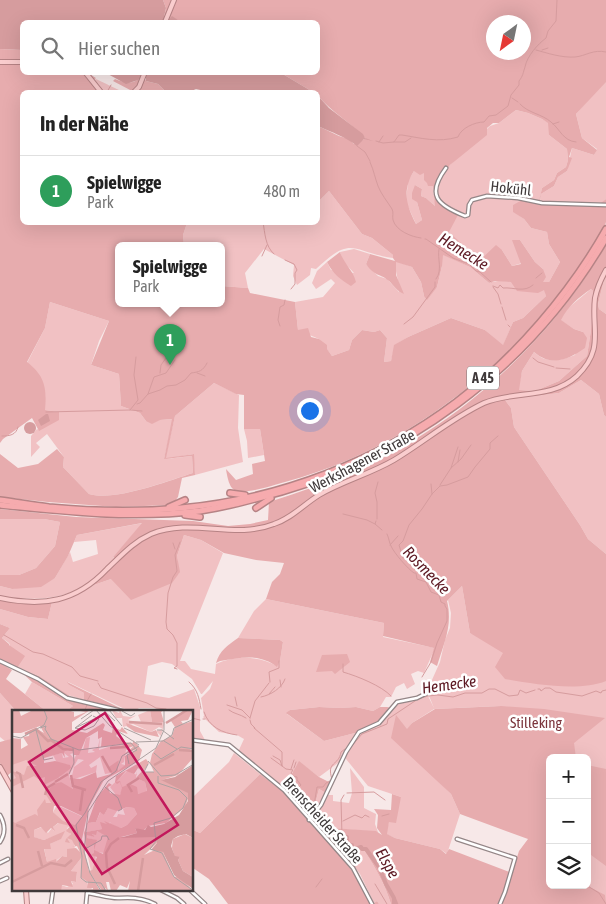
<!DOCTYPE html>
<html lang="de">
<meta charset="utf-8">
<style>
:root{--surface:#fff;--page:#f6f6f6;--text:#222;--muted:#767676;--line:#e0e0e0;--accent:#7c3aed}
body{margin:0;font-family:"Asap Condensed",sans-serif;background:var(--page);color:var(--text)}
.controls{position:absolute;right:15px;bottom:15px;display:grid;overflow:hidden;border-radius:8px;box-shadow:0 5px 20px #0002}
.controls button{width:45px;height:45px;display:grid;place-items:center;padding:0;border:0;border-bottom:1px solid var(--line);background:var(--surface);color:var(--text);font:25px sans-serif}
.compass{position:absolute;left:486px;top:15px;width:45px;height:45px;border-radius:50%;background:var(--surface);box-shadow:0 5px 20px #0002;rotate:213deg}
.you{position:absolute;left:309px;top:410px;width:18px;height:18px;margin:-12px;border:4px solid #fff;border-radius:50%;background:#1a73e8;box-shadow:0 0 0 8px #1a73e833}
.badge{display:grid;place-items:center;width:32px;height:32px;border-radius:50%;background:var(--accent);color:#fff;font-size:16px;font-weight:700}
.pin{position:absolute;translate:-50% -41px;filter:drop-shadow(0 1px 2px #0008)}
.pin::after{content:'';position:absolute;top:26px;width:18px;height:15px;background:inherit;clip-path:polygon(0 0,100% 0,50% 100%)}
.popup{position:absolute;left:115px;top:242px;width:110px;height:65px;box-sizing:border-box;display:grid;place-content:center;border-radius:8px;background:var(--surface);filter:drop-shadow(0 1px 4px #0005);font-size:16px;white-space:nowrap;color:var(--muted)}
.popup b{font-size:19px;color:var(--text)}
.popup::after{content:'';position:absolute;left:50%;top:100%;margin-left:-10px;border:10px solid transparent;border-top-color:var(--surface)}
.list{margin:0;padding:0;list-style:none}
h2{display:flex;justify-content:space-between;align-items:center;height:65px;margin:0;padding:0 20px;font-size:21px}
h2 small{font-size:16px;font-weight:400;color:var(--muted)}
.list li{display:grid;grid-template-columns:32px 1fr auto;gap:15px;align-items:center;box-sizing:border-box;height:70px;padding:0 20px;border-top:1px solid var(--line)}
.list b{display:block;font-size:19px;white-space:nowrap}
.list p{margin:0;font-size:16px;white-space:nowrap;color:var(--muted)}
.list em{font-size:16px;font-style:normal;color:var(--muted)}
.icon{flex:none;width:28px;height:28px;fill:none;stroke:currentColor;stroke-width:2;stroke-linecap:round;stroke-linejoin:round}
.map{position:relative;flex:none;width:606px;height:904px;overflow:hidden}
.search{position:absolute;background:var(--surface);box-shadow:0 5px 20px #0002;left:20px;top:20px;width:300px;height:55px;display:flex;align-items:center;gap:12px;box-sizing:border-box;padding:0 18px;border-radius:8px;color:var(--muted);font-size:19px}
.panel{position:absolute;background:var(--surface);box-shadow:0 5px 20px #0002;left:20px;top:90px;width:300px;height:135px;border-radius:8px}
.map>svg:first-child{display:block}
.green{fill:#f1c1c3}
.forest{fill:#e7acae;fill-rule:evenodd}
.water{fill:#d69c9e}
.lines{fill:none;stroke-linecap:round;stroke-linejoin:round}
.stream{stroke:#d69c9e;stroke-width:1}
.canal{stroke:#d69c9e;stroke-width:2.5}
.river{stroke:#d69c9e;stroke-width:4}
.minor-casing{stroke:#948687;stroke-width:5}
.major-casing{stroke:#b68385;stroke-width:6}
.highway-casing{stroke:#b68385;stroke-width:8}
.minor{stroke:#fff;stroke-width:2.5}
.major{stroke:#facdce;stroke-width:4}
.highway{stroke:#f6abae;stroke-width:5}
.labels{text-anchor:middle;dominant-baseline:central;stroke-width:5;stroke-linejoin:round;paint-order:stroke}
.shield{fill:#fff;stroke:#797475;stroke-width:1}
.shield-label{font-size:14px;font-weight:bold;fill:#3f393a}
.street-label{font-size:15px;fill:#3f393a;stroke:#fff}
.park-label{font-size:15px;fill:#7b343b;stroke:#fff}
.water-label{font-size:16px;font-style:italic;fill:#5c1822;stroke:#fff}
.inset-river{fill:none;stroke:#d69c9e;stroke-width:2.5}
.inset-road{fill:none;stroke:#ada2a2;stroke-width:1}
.view{fill:#c2185b;fill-opacity:0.15;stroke:#c2185b;stroke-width:2.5}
.inset-edge{fill:none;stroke:#3f393a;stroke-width:2.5}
</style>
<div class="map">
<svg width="606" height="904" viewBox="0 0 606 904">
<rect width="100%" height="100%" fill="#f7e8e8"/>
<g class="green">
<path d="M96 79 123 92H103L93 81Z"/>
<path d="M604 82H606V199L602 203 556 201 540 203 541 194 554 186 558 177 567 171 572 148 594 155 597 149 582 138 576 114Z"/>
<path d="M516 110 528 113 542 119 549 123V135L567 149 568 160 566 167 557 173 554 180 542 188 539 202 513 205V211L524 219 531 228 547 232 549 244 560 262 549 282 542 283 543 269 535 262 520 240 522 263 512 266 502 250 476 264 472 259 471 253 449 232 445 206 437 197 436 189 450 165 490 126 499 123Z"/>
<path d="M414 171 424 172 433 186C432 193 436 199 435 206L426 198 421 196 422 189 415 185 417 202 422 220 416 224 406 202 408 181Z"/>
<path d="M329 191 362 234 372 238 393 255V258C351 252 353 234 316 269L311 268 310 275 297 285 293 276 294 265 264 249 245 273 248 288 221 286V246H184L183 235 187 223 318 222V202Z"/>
<path d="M354 249 370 254 366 264 378 276 387 279 399 292C400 280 394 273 396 261L412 267 421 282 424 296 437 287 442 266V254L470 267 489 283C505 277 528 286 545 290L546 296 523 318 513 322 503 346 485 330 451 318 408 337 395 345 391 361 384 362 387 338 380 330 374 332 362 330 352 340 349 350 332 356 319 339 298 330 295 302 323 297 335 283 331 279 316 289 312 283 317 271 327 262 331 270 354 273 343 261 340 252Z"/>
<path d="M606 278V314L599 309 598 304 604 280Z"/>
<path d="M591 289 593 291 591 330 587 356 559 381 535 391 518 390 522 371 534 352C546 364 561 361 575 355L583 332 574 329 560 320 567 309Z"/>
<path d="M50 302 109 321 99 341 91 365 119 374 121 406 140 413 146 421 173 419 164 459H165L175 416 214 383 239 395 238 428 243 462 195 475 193 454 166 459 192 456 193 473C167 481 113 502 89 494L63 467 64 457 47 434 36 443 40 447 31 457V436L37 429 39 430 59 412 45 410 27 363 45 328Z"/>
<path d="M581 380 599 394 604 415 606 417V554L588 539 580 525 514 427 511 408 505 400 559 393Z"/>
<path d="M244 429H260L264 455 248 458 247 441Z"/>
<path d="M0 519H44L60 522 55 546 36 568 19 575H0Z"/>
<path d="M143 523 113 557 115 559C107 566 100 573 92 580 66 601 32 601 0 596V586L12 589 55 578 70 552 73 562 98 554 96 540 74 542 77 535Z"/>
<path d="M184 535 201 540 223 553 180 661H185L191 669 215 674 216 664C235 655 260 656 277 666L280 661 283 642 280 640 238 638 254 611 266 599 384 623 383 637 435 648 424 673 418 671 411 674 415 684 407 689 404 683 396 687 391 697H386L380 707 373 711 356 707 340 708 319 707 290 710 287 714 324 741 355 733 357 735 342 760 319 777 299 762 283 787 238 752 244 739 237 735 219 732 203 717 204 716 201 698 210 689 213 681 202 694H201L192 679 172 664 162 662 148 666 144 694 169 698 194 689 200 707V731L205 740 193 738 192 712 167 711 154 708H139L135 711H129L68 682 69 685 84 693V700L65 694 39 676 17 668 9 643 2 638 10 628 0 624V609L28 617 48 619 52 602 90 585 91 586 111 579 179 574 177 556Z"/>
<path d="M462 586 470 633 606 679V904L550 885H587V758L490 757 500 706 434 709 412 723 407 730 396 716 426 769 451 794 460 814 447 854 440 849 395 838 386 834 389 821 401 797 368 786 346 759 345 755 360 732 379 723 398 703 415 701 428 696 434 708 427 691 440 662 445 640 450 628 451 613 448 600Z"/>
<path d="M32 682 73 706 66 711H46L25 694Z"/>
<path d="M0 693 16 711 14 712V738L5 741 0 737Z"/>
<path d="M234 753 260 774 200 833 193 830V797L229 762Z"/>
<path d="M350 768 364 787V808L376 814 375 824 378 832 331 828 316 814 327 795H333V801L349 803 352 793Z"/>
<path d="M319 789 326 793 313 812Z"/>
<path d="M359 850H364C375 867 385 884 391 904H379L377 901 374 903 360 874 347 856 353 851Z"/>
</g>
<g class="forest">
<path d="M163 0H606V82L576 114 582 138 597 150 594 155 572 148 569 157 572 158 567 171 558 177 554 186 541 194 540 202 556 201 601 203 606 199C606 206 606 214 606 222 604 236 578 270 568 283 500 376 398 452 285 482 274 485 247 494 237 491 229 490 227 475 226 469L236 480 253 474 252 464 265 461 260 429H244V395L236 394 214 383 175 416 166 458 194 454 195 475 182 478 178 497 172 505 116 507 48 502 0 497V454L18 468 38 464 57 449 64 457 63 467 89 494C113 502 168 481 193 473L192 456 164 459 172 419 160 420 152 424 146 421 140 413 121 406 119 374 91 365 109 321 50 302 45 328 27 362C45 376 47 388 45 410L59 412V420L39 431 32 418 3 439 0 443V49L22 50V72L88 73 96 78 91 83 99 92H22V222L187 223 183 235 184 246H119V304H221V286L248 288 250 293 295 302 298 330 308 328 311 337 319 339 327 345V349L332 356 349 350 352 340 362 330 374 332 380 330 387 338 384 362 391 361 394 345 408 337 451 318 485 330 503 345 513 322 523 318 546 296 544 290 538 293 517 291 511 282 495 281 489 283 470 267 443 255 442 266 437 287 427 300 424 296 421 282 412 267 396 262V275L404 294C397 291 394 286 389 281 380 273 375 277 366 264L370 254 395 261 393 258V255L372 238 362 234 329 191 318 202V126L339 136 349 139 354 144H357L364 139H369H366C351 123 332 112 318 96V92H313L281 73 318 72V22H181L172 17 169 19 164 17 166 8ZM494 22H524V52H494ZM516 110 528 113 542 119 548 123 549 135 567 149 568 160 566 167 557 173 554 180 542 188 539 201 524 199 513 205V212L524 219 531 228 547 232 549 244 560 262 549 282H543L546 277 543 269 535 262 520 240H512L521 264 512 266 502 250 496 245 476 264 472 259V253L449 232 459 213C447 207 438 203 436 189L450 165 487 135V128L493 123H499ZM414 171 420 175 424 173V180L427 183 428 186H433L435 206 426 198 421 196 422 189 415 185 412 193V199L417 202 422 220 416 224C406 205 402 190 414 171Z"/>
<path d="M141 77 145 78 146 81 158 84 166 92H131L132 91 113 81 115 79C125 83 133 85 141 77Z"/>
<path d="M606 245V278L604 280 598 304 599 309 606 314V417L604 415 599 394 581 380 559 393 505 400 511 408 514 427 580 525 588 539 606 554V681C579 692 534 684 505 679L495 667 503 653 470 633 462 586 447 601C453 625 444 643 437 666L430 662 434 648 383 636 384 623 266 599 272 582 280 574 284 563 256 560 224 553 201 540 184 535 177 556 180 572 172 583 131 600 111 579 91 586 90 585 116 559 113 557 142 523 77 535 68 556 55 578 41 587 12 589 0 586V575H19L36 568 55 546 60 522 44 519H0V509L76 517 193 521 228 526 250 524 268 520 269 502C300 492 330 482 359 469 462 422 549 342 606 245ZM591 289 593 291 591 330 587 356 559 381 535 391 519 390 522 371 534 352C551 367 568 360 585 348L587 338 583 332 574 329 561 320C568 306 578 298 591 289Z"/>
<path d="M340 252C344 264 353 270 356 282L351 286C340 279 333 274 327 262Z"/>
<path d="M0 600 25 604 52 602 48 619 28 617 0 609Z"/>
<path d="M0 624 10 628 2 638 9 644V645L25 656 17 668 39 676 79 702 118 711H66L73 706 32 682 17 668 0 659Z"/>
<path d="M238 638 280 640 283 642 280 661 277 667C259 653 241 658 220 661L216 663C220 650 227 646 238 638Z"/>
<path d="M347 654 350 662 335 674 332 671 316 672 322 655Z"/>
<path d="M0 663 12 670 6 679 46 711H16L0 693Z"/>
<path d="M67 682 122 709 84 700V693L69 685Z"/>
<path d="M501 706 544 709 605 718 574 743 576 758H550V885H586L605 895 606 904H391C385 884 375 867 364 850 354 849 350 853 343 859L356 876 368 898H371L374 903 377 901 379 904H228L209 879 193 868V830L200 833 260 774 282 791 299 761 319 777 331 783 326 793 319 789 313 812 331 828 376 831 382 835 377 828 378 815 374 809 391 810 392 794 401 797 396 823 389 822 387 834 395 838 440 849 446 854 449 849 512 873 519 851 528 839 460 814 451 794 391 738 396 715 407 729 412 723 435 709Z"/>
<path d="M319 707 340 708 356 707 373 711 380 707H387L391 708 378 722 360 730 357 735 355 733 324 741 286 713 290 710Z"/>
<path d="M14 738V770L7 776 0 763V742Z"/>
<path d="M587 765 606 769V866L587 852Z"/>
</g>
<g class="water">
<path d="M0 0H163L166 8 164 17 169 19 172 16 181 22H22V50L0 49Z"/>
<path d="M106 73H281L313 92H209L196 89 189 92H166L158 84 146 81V78L142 77 138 80 126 84Z"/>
<path d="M318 96 329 108 363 134 365 138 373 141 364 139 357 146C346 137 331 132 318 126Z"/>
<path d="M46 414H48L50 421 41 426 38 420Z"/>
<circle cx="30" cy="428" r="6"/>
</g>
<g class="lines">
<g class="stream">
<path d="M536 50C547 53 562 58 575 57 586 56 593 49 606 52"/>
<path d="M542 50 548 48"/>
<path d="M107 92 111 85"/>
<path d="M512 98 518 102"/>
<path d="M520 104C528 113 542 114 551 122 560 129 563 141 576 142"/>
<path d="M553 124 559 122"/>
<path d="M376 141 383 143 394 142 399 135H402C421 138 438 143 458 137 461 128 475 122 484 122L489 116 496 115 508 106 511 95 519 85V81C523 76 523 73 525 67 527 56 538 44 546 38L548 31 556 21 557 0"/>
<path d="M379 142 383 136"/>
<path d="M394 142H405L411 138"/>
<path d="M357 146 365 152 370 161"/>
<path d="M370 162C374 171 375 178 378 186 381 194 387 201 392 209 394 213 392 216 393 220 396 231 412 237 421 238"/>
<path d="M263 222C265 233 265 246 274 254"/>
<path d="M425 239H426L453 258 469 264 476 271 480 272 491 282"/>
<path d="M262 256 267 245"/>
<path d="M285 260 294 264 297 270 295 273V284L291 289"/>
<path d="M536 278 542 273"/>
<path d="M436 279C443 270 437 259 439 249"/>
<path d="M493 286 498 288 500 285 503 288C514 287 524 293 533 285"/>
<path d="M493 287 498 294 501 304"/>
<path d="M502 307 506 320"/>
<path d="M404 324 413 317 435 287V282"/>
<path d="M508 325 510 327"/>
<path d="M280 326 278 320 280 307 284 305 285 300"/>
<path d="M533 358 538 362 554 367"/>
<path d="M556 368 570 369"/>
<path d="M160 373 161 365 166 358"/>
<path d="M197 373 205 376"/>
<path d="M148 394 154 377 166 373 175 360"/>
<path d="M137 404 140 403 148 394 160 390 167 386 176 385 185 380 191 373C199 372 203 371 207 363"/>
<path d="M130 410 142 411"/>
<path d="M46 412 130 410 138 400 134 375 136 357"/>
<path d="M2 436C10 436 16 435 18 427"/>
<path d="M458 462 460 450"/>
<path d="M451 468 458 447"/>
<path d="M431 484 432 494"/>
<path d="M440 485 451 468 461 459 471 445"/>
<path d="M343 514 367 520 375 524"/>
<path d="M377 519V502L375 493 378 482"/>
<path d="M376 521 375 524 382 530"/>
<path d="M387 534C389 538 389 542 391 546 394 553 408 569 414 573H416L417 579 426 582 431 592 439 595 441 602 445 604V606L447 609V621L437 643 431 662 422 677"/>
<path d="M173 543 175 549"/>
<path d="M390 545 398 536"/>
<path d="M403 558 399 545 403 541 409 525 422 509 432 494 440 486 447 485 468 477 475 467 490 449V443L498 436"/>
<path d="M4 635 33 652 43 654 72 667 80 676 98 681"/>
<path d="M343 664V672C357 676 382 686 391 696"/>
<path d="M177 669 174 668 177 666V643L173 635 167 629 166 622 168 593 173 577 177 571 175 555 180 542"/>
<path d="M280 680 281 687"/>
<path d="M189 682C198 690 199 698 201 709"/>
<path d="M270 682 269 672 279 668V661"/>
<path d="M98 683 101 688 147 703 156 708 166 709"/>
<path d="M538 689H540L541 691 545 688H550L556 692 582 696 596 691 601 693 602 691 606 690"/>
<path d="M269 694 275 687"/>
<path d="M235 697 237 706"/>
<path d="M261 697C271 695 282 688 285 679"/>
<path d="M87 701 91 694"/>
<path d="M227 705 242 710 250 718"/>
<path d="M168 710 170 712"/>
<path d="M229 710C234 714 240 714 246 718"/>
<path d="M84 712 87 705"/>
<path d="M204 712C209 727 222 733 237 735"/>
<path d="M192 718 200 720"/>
<path d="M250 718 255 701 269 683"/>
<path d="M203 719H205"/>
<path d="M250 720 251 724 255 728"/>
<path d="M254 728 282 752V766L286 769 293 770 291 773 293 776 297 777V780L301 785 299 787 301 790 298 793 312 809 314 805 317 787H323L326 783 330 781 332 779C326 761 339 766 341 752L345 749"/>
<path d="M350 748 362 734 387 724 388 719 418 699 428 696 438 695 453 697 465 693H482L489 689H495L509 696 518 695 520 690 526 693 535 690"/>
<path d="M273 756 280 760 282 766"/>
<path d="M271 758 282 766"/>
<path d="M294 768 296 762"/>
<path d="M291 769 294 760"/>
<path d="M347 793 374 792 385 800"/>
<path d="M382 816 389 814"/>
<path d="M326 818 325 821 336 831"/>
<path d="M343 821 355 815 362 818 365 815 369 817"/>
<path d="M323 823V827"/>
<path d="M325 829 327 835"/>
<path d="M342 836 341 800 344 795"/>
<path d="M375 884 387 904"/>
<path d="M586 885 599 893 606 904"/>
<path d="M316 887 322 879"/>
</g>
<path class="canal" d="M395 899 397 904"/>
<path class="river" d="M312 809 314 816 326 824 327 827 336 831 338 835 347 837V841L349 845H352V850L361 847 362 849H366L379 867 386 884 394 898V904"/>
<defs>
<g id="minor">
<path d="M446 168C426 195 437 205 465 216L468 215 469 205 472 200 487 196 518 198 542 203 606 205"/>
<path d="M0 661 38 679 67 698 126 712"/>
<path d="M192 740 229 745 284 790 353 868 372 904"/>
<path d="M0 815C5 824 6 833 0 842"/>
<path d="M309 820 321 805 346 752 359 732 379 723 397 702 417 698 427 693V689"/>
<path d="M457 839 515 858 505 892 500 904"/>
<path d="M0 863 8 859"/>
<path d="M0 881 7 878"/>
<path d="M161 890 177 898 184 904"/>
<path d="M190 890 205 904"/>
<path d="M51 904 53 890"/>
<path d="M86 904 87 893C97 894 110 899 120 898 131 897 144 898 155 904"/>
</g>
<g id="major">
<path d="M165 22 174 0"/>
<path d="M0 62H22"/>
<path d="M85 72 101 92"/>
<path d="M134 92 139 87 145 72"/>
<path d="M0 598C43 607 76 602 107 569 121 556 133 542 151 534 192 517 234 540 274 524 292 518 303 505 319 495 343 481 370 474 394 460 424 442 452 418 484 403 514 390 551 400 577 376 605 349 591 329 595 298 597 288 601 279 606 270"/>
<path d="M0 767 14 792"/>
<path d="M26 890 27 904"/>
</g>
<g id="highway">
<path d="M230 493 245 495"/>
<path d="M0 500C16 502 32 505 49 507 92 511 137 512 181 508 278 499 378 461 456 402 515 357 570 293 606 229"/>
<path d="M0 505C67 512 133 519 200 511 219 508 237 504 255 499 402 464 530 369 606 238"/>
<path d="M169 507 185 500"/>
<path d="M256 508 271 498"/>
<path d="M185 515 200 517"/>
</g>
</defs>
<use href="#minor" class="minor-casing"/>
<use href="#major" class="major-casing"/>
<use href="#highway" class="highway-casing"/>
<use href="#minor" class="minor"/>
<use href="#major" class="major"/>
<use href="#highway" class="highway"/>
</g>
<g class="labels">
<rect class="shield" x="467" y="366.5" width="32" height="23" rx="4"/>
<g class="shield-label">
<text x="483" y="378">A 45</text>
</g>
<g class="street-label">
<text transform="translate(511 188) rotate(6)">Hokühl</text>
<text transform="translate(362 461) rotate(-28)">Werkshagener Straße</text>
<text transform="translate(323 820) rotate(48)">Brenscheider Straße</text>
</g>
<g class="park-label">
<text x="536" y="722">Stilleking</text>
</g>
<g class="water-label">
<text transform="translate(464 251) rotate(32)">Hemecke</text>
<text transform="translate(427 570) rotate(46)">Rosmecke</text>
<text transform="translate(449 684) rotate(-8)">Hemecke</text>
<text transform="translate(388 863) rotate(60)">Elspe</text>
</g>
</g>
<g transform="translate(12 710)">
<rect width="181" height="181" fill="#f7e8e8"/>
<path d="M100 0 107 3 108 0 111 6 119 7 125 5 116 10 123 13 129 12 126 5 138 0 140 12H153L149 26 144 21 151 19 147 17 139 22 121 14 111 17 110 8H104ZM78 27 76 43 83 42 80 40 86 37 88 27 87 40 106 34 121 36 114 40 112 52 109 54 113 55 106 62 107 50 97 59 100 63 93 64 88 47 77 55 79 58 85 55 84 62 59 70 62 57 72 50 66 49 57 65 61 80 48 72 39 93 27 106 0 114V48L13 47 27 52 44 61 47 68 57 55 45 53 41 45 50 43 51 48 57 47 51 42 61 39 62 43 58 44 62 49 67 40H71L74 28ZM115 61 125 65V61L124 68 133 72 135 82 126 84 112 76 108 85H104L98 77ZM45 95 69 106V127L63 115 51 112 41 102ZM115 97 122 98 125 104 115 115 109 118 96 115 99 112 93 115 89 113 90 119 75 122V113L84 112 89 101 92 105 96 98H102L105 101 101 107H105L106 104 113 105 111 99ZM48 112 58 116 55 118 59 125H65L67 136 62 132 63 140 55 139V147L50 146 45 150 47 152 0 171 32 155 31 150 34 149 33 154 35 152 32 138 37 139 38 134 48 129 51 123 32 130 21 127 22 120 30 117 36 123 40 118 42 121 41 117ZM85 121 95 125 96 121 100 127H97L93 143 83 142 84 154 79 161 74 138 83 130 75 128V124L82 127 80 125ZM70 147 76 176 82 180 49 181V175L55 177 61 174 59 171 64 172 65 163 59 161Z" fill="#f1c1c3"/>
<path d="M0 0H7L9 6 21 0H55L62 2V7L74 2 63 0H78L60 12V20L75 23 91 13 93 15 91 20 100 23 101 17 108 20 110 17 116 24 106 21 104 26 112 32 121 33V30L130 40 127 51 92 70 77 97 70 129 77 161 80 160 85 147 79 145 82 143V134L74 139 76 152 72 123 85 87 97 73 100 75 96 77 98 83 108 85 110 78 108 72 105 74 103 72 104 66 134 49 137 53 131 62H142L138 53 140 44 149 31 160 26 163 17 159 11 171 1 181 0 176 10 169 11 171 14 181 11V39L176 38 181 41V48L166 65 150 70 175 80 177 86 173 97 154 113 136 116 131 121 123 118 125 123 109 127 144 126 145 133 132 145 145 139 151 142 162 167 167 166 181 181H116L118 171 115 178 108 175 104 181H99L97 172H94L96 181 93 178V181H90L80 166 88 181H81V178H75L76 172 69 167 70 147 59 161 65 162 64 172 59 171 61 177 50 175 49 181H0V111L3 113 23 104 26 106 25 100 33 89 34 93H39L33 83 42 74 49 72 61 79 58 68 68 69 84 62 85 68 99 64 97 57 107 50 106 61 113 55V46L125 39 111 45 122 36 114 38 109 34 89 37 90 27 86 29V21L74 28 67 45H61V40L58 39 52 42 53 48 50 43 32 48V53L43 51 58 55 59 58 46 68 32 75 33 67 26 69 22 66 0 77V70L4 68 0 61 12 65 15 56H25L14 50 0 55V28L9 29V39L16 35 11 27 17 26 18 21 25 19 32 23 28 16 9 23H0ZM126 58 130 61 124 68 133 72 135 81 126 84 125 77 118 74 110 77 108 71 104 72 114 61 122 64ZM42 96H49L70 106 63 115 51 111 41 102ZM115 97 122 98 125 104 115 115 109 118 92 111 95 114 88 112 90 119 74 122 75 113 84 112 88 102 92 105 96 98 105 101ZM46 113 58 116 54 121 59 124 54 129 53 132 58 133 55 128 60 130 63 136 60 137 65 136 68 142 64 138 55 139V147L50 146 44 152V149L35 152 32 139H39L38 134 49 129 53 121 32 130 22 127V120L29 117 34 123 39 118 43 121 41 117ZM85 121 96 127 91 144 82 140 85 130 75 128V125L83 127 80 124 84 125ZM138 0H152L149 2 152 12H140ZM114 13 139 22 144 20 147 27 123 22 113 15 115 16ZM173 124 181 128V167L171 161 166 150 168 147H163L160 138 161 129Z" fill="#e7acae" fill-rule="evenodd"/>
<path d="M181 55V128L174 124 166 126 161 129 159 136 163 146 168 147 166 150 171 161 181 167V179L162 165 151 142 139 140 145 133 143 127 108 128 125 123 123 118 133 120 136 115 139 117 152 114 167 105 176 91V83L149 70 163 67Z" fill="#d69c9e"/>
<path class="inset-river" d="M117 12 150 14M154 13 175 0M13 24 24 19 36 31 39 30 51 39 62 40M98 38 114 37M167 40 182 41M90 46 99 62M142 55 162 44M4 62 8 64 11 78M59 65 61 76 74 80M43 72 56 64M120 82 116 75 127 68M33 85 35 78 43 73M68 101 71 79M4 115 12 118 17 128M26 141 30 156M0 172 39 153 53 156 60 150M103 174 95 157 94 143 99 134 107 128M126 181 131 148"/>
<path class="inset-road" d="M84 0 98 16 127 35M91 0 103 11M97 0 110 16M110 1 119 6 123 3M69 9 82 0M28 18 34 16 33 19 39 29 67 40 119 33 125 40 115 45 117 54M63 18 73 20 82 16 87 9 81 6M63 18 80 5M63 18 82 9M112 18 139 30M24 20 32 50 41 48M145 20H150L162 29M160 25 162 18 182 9M0 26 9 28 32 15 35 8 32 0M152 31 165 39M124 32 151 31 160 25M142 43 149 49 169 37 182 39M136 51 149 66 163 65 182 54M136 54 132 62H142M57 64 62 53 61 38M146 66V73L167 80 175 88 171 98 159 108 142 113 144 131 138 139 150 143 162 167 182 181M93 77 106 88 110 99 106 101M73 139 89 130 90 126H95L97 130M89 181 78 163 72 142 76 102 96 71 144 38 152 20V0M94 181 89 173 74 172 69 168 70 146 64 115 73 103 89 72 104 61 110 46 127 36"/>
<path class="view" d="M93 3 166 115 90 164 17 52Z"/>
<rect width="181" height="181" class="inset-edge"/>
</g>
</svg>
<div class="controls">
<button>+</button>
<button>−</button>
<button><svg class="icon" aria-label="layers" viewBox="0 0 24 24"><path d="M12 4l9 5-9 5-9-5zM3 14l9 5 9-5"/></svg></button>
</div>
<svg class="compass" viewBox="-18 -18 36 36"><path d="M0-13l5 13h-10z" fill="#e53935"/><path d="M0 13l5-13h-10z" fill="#767676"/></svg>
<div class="you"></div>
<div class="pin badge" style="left:170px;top:365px;background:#2e9e5b">1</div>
<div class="popup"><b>Spielwigge</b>Park</div>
<div class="search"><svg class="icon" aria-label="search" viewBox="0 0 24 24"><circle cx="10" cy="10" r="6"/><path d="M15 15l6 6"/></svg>Hier suchen</div>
<section class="panel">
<h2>In der Nähe<small></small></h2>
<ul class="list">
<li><span class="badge" style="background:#2e9e5b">1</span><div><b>Spielwigge</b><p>Park</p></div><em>480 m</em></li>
</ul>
</section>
</div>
